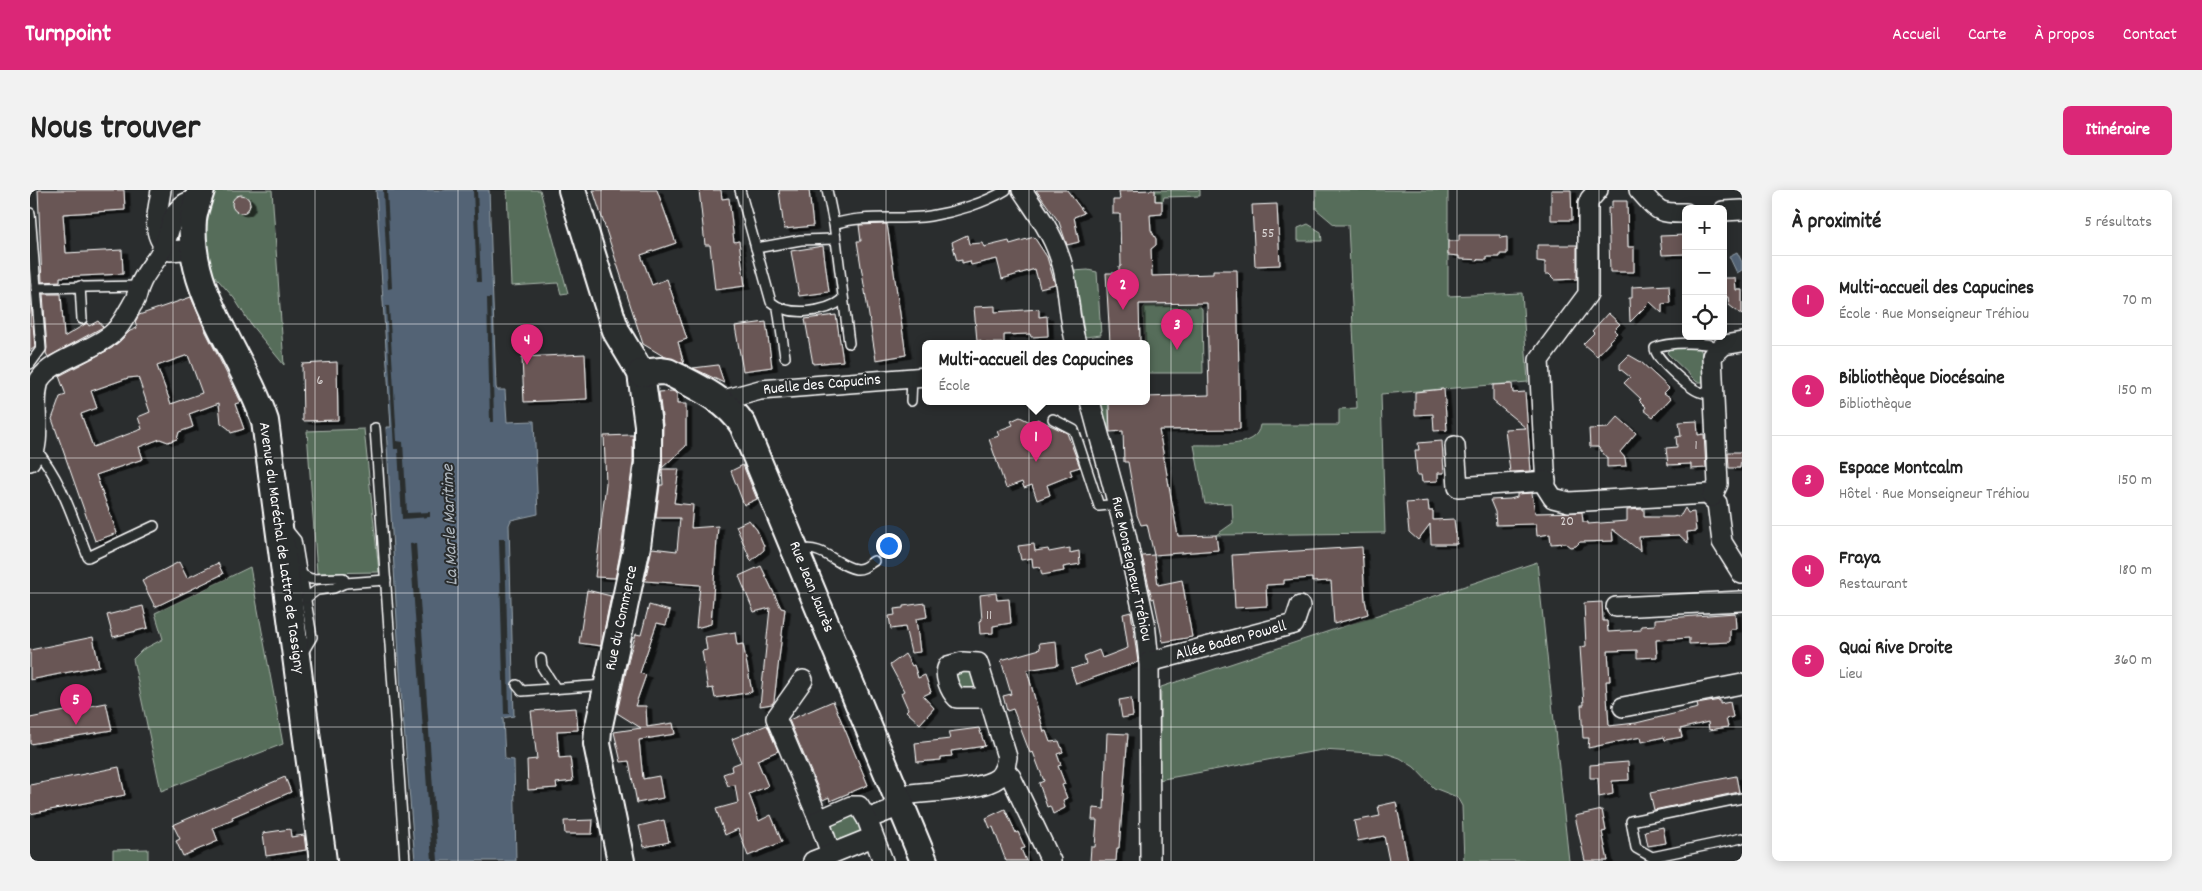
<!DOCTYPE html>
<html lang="fr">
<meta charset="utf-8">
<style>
:root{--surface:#fff;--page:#f2f2f2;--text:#222;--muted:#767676;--line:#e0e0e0;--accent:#db2777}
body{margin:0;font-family:Dekko,sans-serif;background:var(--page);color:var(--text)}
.controls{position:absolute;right:15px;top:15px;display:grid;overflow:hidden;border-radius:8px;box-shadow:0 2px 12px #0003}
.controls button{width:45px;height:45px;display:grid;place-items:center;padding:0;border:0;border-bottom:1px solid var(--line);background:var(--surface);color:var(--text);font:25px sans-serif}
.you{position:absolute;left:858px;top:355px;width:18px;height:18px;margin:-12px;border:4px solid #fff;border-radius:50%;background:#1a73e8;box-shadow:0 0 0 8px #1a73e833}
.badge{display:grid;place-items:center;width:32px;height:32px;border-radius:50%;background:var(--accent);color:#fff;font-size:16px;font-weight:700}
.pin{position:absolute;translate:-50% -41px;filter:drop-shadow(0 1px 2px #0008)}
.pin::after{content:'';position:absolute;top:26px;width:18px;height:15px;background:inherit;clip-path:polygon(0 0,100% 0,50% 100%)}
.popup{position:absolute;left:892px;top:150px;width:228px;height:65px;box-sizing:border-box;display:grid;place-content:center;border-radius:8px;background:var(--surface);filter:drop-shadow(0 1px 4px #0005);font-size:16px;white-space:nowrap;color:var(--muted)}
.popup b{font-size:19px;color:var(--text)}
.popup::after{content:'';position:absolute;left:50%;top:100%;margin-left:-10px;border:10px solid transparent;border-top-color:var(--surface)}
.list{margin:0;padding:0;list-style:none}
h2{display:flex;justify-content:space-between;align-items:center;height:65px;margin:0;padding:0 20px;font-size:21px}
h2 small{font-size:16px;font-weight:400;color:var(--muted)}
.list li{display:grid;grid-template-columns:32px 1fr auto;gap:15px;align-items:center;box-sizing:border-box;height:90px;padding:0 20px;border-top:1px solid var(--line)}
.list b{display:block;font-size:19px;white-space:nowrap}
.list p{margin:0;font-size:16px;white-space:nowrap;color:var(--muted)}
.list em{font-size:16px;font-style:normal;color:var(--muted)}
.icon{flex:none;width:28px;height:28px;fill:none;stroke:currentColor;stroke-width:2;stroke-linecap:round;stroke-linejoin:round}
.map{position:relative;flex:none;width:1712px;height:671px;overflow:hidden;border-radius:8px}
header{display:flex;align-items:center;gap:30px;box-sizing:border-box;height:70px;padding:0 25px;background:var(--accent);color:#fff}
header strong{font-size:24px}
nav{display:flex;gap:28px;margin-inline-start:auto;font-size:18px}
.intro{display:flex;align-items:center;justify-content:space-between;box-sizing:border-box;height:120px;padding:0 30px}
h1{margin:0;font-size:35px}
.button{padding:12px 22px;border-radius:8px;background:var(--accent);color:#fff;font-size:18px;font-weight:700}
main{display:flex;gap:30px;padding:0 30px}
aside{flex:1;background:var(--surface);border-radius:8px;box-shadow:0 2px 12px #0003}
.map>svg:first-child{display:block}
.green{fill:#566d5a;stroke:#aab6ac}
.water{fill:#526474;stroke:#97a2ac}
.pier{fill:#2a2d2e}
.building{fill:#695754;stroke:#fff;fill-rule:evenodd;filter:url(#shadow)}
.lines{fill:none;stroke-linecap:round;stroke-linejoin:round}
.lane-casing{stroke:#fff;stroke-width:12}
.street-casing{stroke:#fff;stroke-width:22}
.secondary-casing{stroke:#fff;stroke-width:30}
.lane{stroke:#2a2d2e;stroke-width:9}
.street{stroke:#2a2d2e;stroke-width:19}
.secondary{stroke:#2a2d2e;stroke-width:26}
.grid{fill:none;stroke:#fff;stroke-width:1;stroke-opacity:0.55}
.labels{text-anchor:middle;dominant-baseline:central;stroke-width:4;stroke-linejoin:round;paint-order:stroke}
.number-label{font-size:14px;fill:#dad5d4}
.street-label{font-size:16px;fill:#fff;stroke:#2a2d2e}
.water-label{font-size:18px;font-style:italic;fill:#b1b9c0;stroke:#2a2d2e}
</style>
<header>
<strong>Turnpoint</strong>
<nav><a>Accueil</a><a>Carte</a><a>À propos</a><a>Contact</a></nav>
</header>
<div class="intro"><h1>Nous trouver</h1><a class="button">Itinéraire</a></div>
<main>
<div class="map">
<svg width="1712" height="671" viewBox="0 0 1712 671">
<defs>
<filter id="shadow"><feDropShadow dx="5.5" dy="3" stdDeviation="0" flood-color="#0009"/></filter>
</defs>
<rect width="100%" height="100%" fill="#2a2d2e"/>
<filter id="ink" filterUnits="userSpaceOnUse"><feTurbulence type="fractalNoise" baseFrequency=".02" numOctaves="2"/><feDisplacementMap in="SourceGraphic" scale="10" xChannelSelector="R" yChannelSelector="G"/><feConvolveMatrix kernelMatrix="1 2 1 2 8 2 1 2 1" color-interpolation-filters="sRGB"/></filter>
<g filter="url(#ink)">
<g class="green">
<path d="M187 0H242L254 175 221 135 204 108 181 82 175 50 178 15Z"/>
<path d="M477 0H510L538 103 531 104 528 93 481 96Z"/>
<path d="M1125 0H1170V6L1134 7 1133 11H1125Z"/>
<path d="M1286 0H1418V106L1492 103 1498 192 1351 204 1355 343 1186 345 1203 333 1202 313 1175 314 1164 255C1182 254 1227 260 1230 235H1309V219L1327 218 1318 35H1305L1286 19Z"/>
<path d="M1278 34 1291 42 1292 51H1268V38Z"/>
<path d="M1058 80 1067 82 1071 145 1055 147 1046 90 1043 81Z"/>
<path d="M1169 115 1172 119 1173 183H1116L1113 119 1115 116Z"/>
<path d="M1641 158 1670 159 1673 165V192H1667L1638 164 1637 162Z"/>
<path d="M1069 211H1079V242Z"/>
<path d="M334 239 349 382 287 383 277 241Z"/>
<path d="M1507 372 1539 671H1434L1432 616 1427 607 1404 598 1384 577 1370 568 1358 564 1292 560 1128 590 1131 497Z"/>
<path d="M220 377 253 554 131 601 103 469 112 460 133 449 125 423Z"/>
<path d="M938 476 950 494 943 502 928 498 925 481Z"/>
<path d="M824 621 835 640 810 654 806 650 801 633Z"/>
<path d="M118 659V671H83V660Z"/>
</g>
<g class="water">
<path d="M346 0H459L466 197 467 200H475L477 232 504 231 508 324 481 330 479 335 484 526 473 528 475 569 484 570 486 671H385L371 501 356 237H361Z"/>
<path d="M1707 62 1712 72V80L1707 83 1699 66Z"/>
</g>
<g class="pier">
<path d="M353 0H357L362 98 358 99Z"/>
<path d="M443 0H447L451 92H447Z"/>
<path d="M457 108H461L464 232H460Z"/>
<path d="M356 116H359L367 251 373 252 377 323 400 322V327L372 329 368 259H364Z"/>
<path d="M469 349H475L479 524H474Z"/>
<path d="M386 353 408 671H402L400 641 380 354Z"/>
</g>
<g class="building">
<path d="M8 0H94L95 20 33 24 36 63 92 60 93 84 30 87V91L12 92Z"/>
<path d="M563 0H627L646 53 611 65 622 95 637 89 657 149 648 152 654 174 633 166 613 154Z"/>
<path d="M669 0H691L692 9 699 8 704 52 709 51 715 96 685 100 680 55H675Z"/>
<path d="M749 0H779L783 36 754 39Z"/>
<path d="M1006 0H1037L1054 23 1044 27 1049 52 1037 55 1029 32Z"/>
<path d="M1125 0V11H1132V24L1120 25 1121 40 1126 49V55L1121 59 1122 86 1183 84V80H1207L1210 239 1129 240 1148 346 1186 345 1188 360 1124 365 1117 334 1111 335 1107 325 1098 272H1094L1093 241 1080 242 1079 214 1082 213V211H1116V207L1179 205 1177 113 1109 114 1110 153H1080L1076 83H1089V77L1091 76 1090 24H1083V10H1090L1089 1Z"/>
<path d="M1521 0H1541L1542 30H1521Z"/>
<circle cx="211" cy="14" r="9"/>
<path d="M1582 11H1597L1598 57H1604V82H1580L1578 18H1582Z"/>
<path d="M1247 14 1250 75 1225 76 1222 15Z"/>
<path d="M857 34 876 165 846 170 827 51H831L829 35Z"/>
<path d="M937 45 939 54 952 53 954 57 979 51 980 54 1004 47 1017 67 1025 94 1010 98 1005 79 972 89 967 69 941 75 940 71 932 73V70L927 71 922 52Z"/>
<path d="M1429 45H1470V48L1477 47V64H1470V67H1457V70L1429 69V66L1418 65V51H1429Z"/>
<path d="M1656 45V64L1632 65 1630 46Z"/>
<path d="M1507 55H1547V89L1525 90 1519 84H1515V72L1507 71Z"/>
<path d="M793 56 799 102 769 106 761 61Z"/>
<path d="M1693 88H1705L1706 100H1712V125L1699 115 1698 107H1693Z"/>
<path d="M1639 95 1640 113 1632 114V123L1620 112 1600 132 1599 108H1602V97Z"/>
<path d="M0 101 5 157 0 161Z"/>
<path d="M13 104H31L34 147 57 133 59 136 68 131 73 137 18 167 16 163 17 158Z"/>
<path d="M161 107 175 140 211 212 205 214 214 239 201 243 199 239 191 233 189 213 159 224 163 237 149 242 147 249 138 252 130 249 109 257 113 269 66 285 87 343 65 351 22 229 30 207 36 205 29 186 82 158 100 141 107 138 105 132 109 125ZM158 165 172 203 141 214 127 176ZM108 187 120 222 108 227 112 239 63 257 51 224 67 218 61 201 98 188Z"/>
<path d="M965 116V122L1009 119V127L1017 126 1018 146 1001 147 1000 144 974 145V153H951V150L947 151 944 117Z"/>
<path d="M1578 123 1590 134 1584 140 1587 143 1579 151 1580 152 1567 166 1553 154 1564 143 1562 141Z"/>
<path d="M806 125 813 171 783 174 775 129Z"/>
<path d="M736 132 742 177 713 181 705 136Z"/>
<path d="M555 164 557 209 494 212 492 167Z"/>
<path d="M1599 165 1611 172 1639 198 1634 203 1641 208 1623 227 1614 220 1616 217 1609 210 1611 209 1594 193 1600 187 1590 179V174Z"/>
<path d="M307 172 308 230 273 231 272 174Z"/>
<path d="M688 175 694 193 663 178Z"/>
<path d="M1482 194 1483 203 1495 202 1501 281 1480 282 1475 239 1496 238 1463 211V195Z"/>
<path d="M1414 199 1417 240 1404 241 1403 224 1385 225V202Z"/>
<path d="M642 201 647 203V214H656V256L632 278 633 235 629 202Z"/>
<path d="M990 227 1004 234 1007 229 1037 243 1050 277 1040 280 1042 285 1017 295 1020 305 1007 310 1002 295 994 298 992 292 976 298 959 249 969 246 967 241 983 235 981 231Z"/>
<path d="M1588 227 1606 243 1590 262 1595 268 1596 276 1577 277V268L1568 257H1560L1559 239 1578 238Z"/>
<path d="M1667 231 1668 245 1674 244 1676 278 1661 279V274L1638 275 1636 258 1647 257 1646 247 1651 246 1649 232Z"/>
<path d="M600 245H603V272L592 353 586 384 585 388 565 387 576 293 574 246Z"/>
<path d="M1412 251 1414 283H1408V291L1392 292 1391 285H1387L1385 260H1389L1388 253Z"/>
<path d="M1698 262H1712L1710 278H1699Z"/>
<path d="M713 275 727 309 714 315 701 281Z"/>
<path d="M632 279H649L644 313 663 315 661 338 688 336 681 434 666 438 670 395 615 391 622 358 647 361 650 328H626L630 295H633Z"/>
<path d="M1502 303 1505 323 1552 322 1553 332H1558V334L1597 331V320L1614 319V327H1643L1651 325 1655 318 1658 323 1664 322 1666 341 1657 342 1658 353 1649 345 1609 347 1610 361 1582 339 1583 351 1550 352 1546 356 1540 357 1535 353 1521 354 1520 344 1507 346 1506 334 1466 335 1465 322 1460 310 1480 309 1487 307V304Z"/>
<path d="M1398 311 1399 321H1403V330L1424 329 1427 354H1401L1400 334 1388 350 1379 342 1376 313Z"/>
<path d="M719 330 727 340 734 356V360L721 371 706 336Z"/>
<path d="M1004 354 1005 361 1018 359 1019 362 1040 358V363L1049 361 1050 374 1033 377 1034 381 1012 385 1010 377 1003 378 1002 368 991 370 988 356Z"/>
<path d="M1332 357 1335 410 1338 424 1304 434 1301 391 1282 392V388L1254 390V394L1236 395 1237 416 1205 418 1202 365Z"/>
<path d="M1124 365 1128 395 1152 390 1162 447 1133 452 1124 408 1122 409 1112 366Z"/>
<path d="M149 372 157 388 188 373 193 384 125 417 112 391Z"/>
<path d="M731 376 751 418 755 419 744 511 742 514 730 516 740 418 724 422 709 386Z"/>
<path d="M557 400 581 406 571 456 549 453Z"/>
<path d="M966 403 967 410 979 409 981 433 963 436V443L950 444 949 431 952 430 950 405Z"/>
<path d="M1572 412 1573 431H1577L1578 442 1611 440V436L1625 435V429L1705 423 1706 439H1700V452L1659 454V448L1626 450 1627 467 1607 468V460L1578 461 1580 491H1576L1579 536 1606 533 1668 518 1667 514 1690 510V514L1700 512 1703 527 1696 529 1698 537 1679 540 1678 532 1650 539 1652 547 1635 550 1634 547 1612 552 1611 547 1558 558 1559 548H1553L1551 515H1554L1550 457 1556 456 1554 413Z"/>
<path d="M895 413 897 427 886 429 890 462 881 463 875 437 861 439 859 426 865 425 864 419 873 418V416Z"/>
<path d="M619 415 640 421 636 435 627 433 622 447 610 483 616 485 605 516H616L617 537 643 533 645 544 609 550 613 589 629 586 633 608 607 613 599 571 591 572 584 542 611 538 587 523 600 463 606 444 611 445Z"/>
<path d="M113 416 118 438 83 447 77 425Z"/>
<path d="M1101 422 1108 472 1046 494 1041 479 1056 474 1054 466 1069 460 1072 468 1098 458 1093 424Z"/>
<path d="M705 442 707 455 713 454 722 502 685 508 683 498 678 499 672 461 677 460 675 447Z"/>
<path d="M63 447 69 476 0 490V460Z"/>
<path d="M1026 451 1028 475 997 480 1014 542 1016 541 1020 552 1029 551 1033 562 1027 564 1031 575 1028 576 1035 594 1032 595 1037 608 1033 610 1035 618 1023 624 1020 616 1017 617 1009 593 1014 591 1003 562 1000 563 983 519 977 521 973 506 981 504 971 470 1010 459 1009 453Z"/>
<path d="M875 464 882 476 884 475 888 488 895 485 901 502 893 506 904 518 890 534 876 521 878 519 871 503 874 501 860 475Z"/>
<path d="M1101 508 1103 526 1092 528 1089 510Z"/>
<path d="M803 511 838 595 800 611 799 607 793 610 759 530Z"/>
<path d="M76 513 82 540 0 554V528Z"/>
<path d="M546 518 548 540 527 541 529 568 540 567 543 591 526 593 527 598 498 600 497 570 507 569 501 521Z"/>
<path d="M737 535 748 561 727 570 738 596 719 604 729 631 741 625 752 652 718 666 708 639 695 645 686 619 708 613 705 595 698 596 693 584 702 581 701 576 711 572 702 549Z"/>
<path d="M949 538 955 556 921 561 922 566 911 567V570L887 572 885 553 920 549 918 542Z"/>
<path d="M1077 543 1098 544 1089 658H1087L1086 671H1060L1061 657H1065L1067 630H1062L1063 618 1074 619Z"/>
<path d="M1598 572 1599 590 1582 591 1583 604 1569 607 1568 588H1560V575Z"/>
<path d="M89 577 95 605 0 624V595Z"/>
<path d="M1706 586 1709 602 1624 620 1620 603Z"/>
<path d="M255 587 261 602 202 627 203 630 183 638 188 651 153 666 146 651 150 649 143 635Z"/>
<path d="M1366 612 1378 671H1359L1354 646 1328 651 1324 631 1350 626 1348 616Z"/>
<path d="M975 619 986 643 988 642 995 658 991 659 996 671H976L963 637 960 638 956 628Z"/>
<path d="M1572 620 1576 641 1572 642 1578 671H1555L1545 626Z"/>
<path d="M563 630 562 644H535L534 631Z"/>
<path d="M634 630 639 652 614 657 609 636Z"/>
<path d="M1633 637 1636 653 1618 656 1615 641Z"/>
<path d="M260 639 261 647 274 645 276 660 236 666 233 643Z"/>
</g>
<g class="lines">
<defs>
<g id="lane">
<path d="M710 0 741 112C758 127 796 123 813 109"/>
<path d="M797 0 804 34 819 153"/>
<path d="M0 23 11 159 0 174"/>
<path d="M804 34C836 24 868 31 900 26 925 22 955 13 976 0"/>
<path d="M726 58 771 50 805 49"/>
<path d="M50 96 52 129"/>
<path d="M6 98 109 96"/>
<path d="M748 118 755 167"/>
<path d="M1682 203C1678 203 1674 204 1670 202 1659 198 1625 169 1625 158 1637 152 1676 151 1688 158"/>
<path d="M881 211 882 188"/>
<path d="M1023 229 1044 240 1069 316 1088 314"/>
<path d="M345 238 375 671"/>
<path d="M5 258C33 292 42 327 58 367L124 336"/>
<path d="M257 339 266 350 282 447 272 464"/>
<path d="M769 361C792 353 806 376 826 379 833 380 839 374 844 371"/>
<path d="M273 385 281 389 313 388 315 393"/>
<path d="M276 408 287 400 304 398 315 393 356 390"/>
<path d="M511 469 512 477 526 499"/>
<path d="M487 495 492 501 575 495"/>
<path d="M1712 608 1601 631 1606 658 1622 667 1712 648"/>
</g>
<g id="street">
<path d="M131 0C128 23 119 45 140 61L164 59"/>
<path d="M992 0C1006 21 1021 41 1029 65 1040 93 1037 125 1046 153"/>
<path d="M1568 0 1560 9 1558 14V104L1509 170 1516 297 1523 308 1539 312 1677 304 1687 313 1692 352 1712 384"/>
<path d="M1609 0C1628 20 1627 24 1656 23"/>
<path d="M1693 21 1712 20"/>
<path d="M690 211 730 200 896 187"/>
<path d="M1060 211 1096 345 1115 432 1119 472 1120 671"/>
<path d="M1425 256 1428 297 1516 291"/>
<path d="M0 271C14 250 0 211 10 189 22 170 65 160 83 143 91 136 97 124 102 115 109 105 106 103 110 95 115 81 128 70 134 56 143 33 140 15 169 8"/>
<path d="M1682 307 1688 294 1682 166 1694 155 1712 152"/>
<path d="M1586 417 1712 411"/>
<path d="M1119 472 1264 434 1270 416"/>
<path d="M773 490 746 528 789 630"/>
<path d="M1593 517 1712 494"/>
<path d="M974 579 981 587 1021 671"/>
<path d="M867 606C891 601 950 602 968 588 974 582 976 575 977 567L948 473 933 472 918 476C913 485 920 501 927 508H958"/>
<path d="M837 629 871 616"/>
<path d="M843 647 801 664 789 630 821 616H829L837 629 853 671"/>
<path d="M783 671 801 664"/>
</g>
<g id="secondary">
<path d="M171 0C168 10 164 20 163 30 157 104 213 164 235 231L293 671"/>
<path d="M542 0 583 132 587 143 611 183 618 235V273L607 356 568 540 567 554 591 671"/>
<path d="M611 183 631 181 638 182C665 196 696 209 713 235L894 671"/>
</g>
</defs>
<use href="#lane" class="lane-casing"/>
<use href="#street" class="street-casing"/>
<use href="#secondary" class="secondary-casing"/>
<use href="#lane" class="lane"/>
<use href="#street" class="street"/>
<use href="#secondary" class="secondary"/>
</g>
</g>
<path class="grid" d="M143 0V671M285 0V671M428 0V671M571 0V671M713 0V671M856 0V671M999 0V671M1141 0V671M1284 0V671M1427 0V671M1569 0V671M0 134H1656M1693 134H1712M0 268H1712M0 403H1712M0 537H1712"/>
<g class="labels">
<g class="number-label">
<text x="1238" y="44">55</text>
<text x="290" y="191">6</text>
<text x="1666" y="256">1</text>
<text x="1537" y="332">20</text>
<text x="959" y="426">11</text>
</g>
<g class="street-label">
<text transform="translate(792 195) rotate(-5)">Ruelle des Capucins</text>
<text transform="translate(251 358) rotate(82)">Avenue du Maréchal de Lattre de Tassigny</text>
<text transform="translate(1101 379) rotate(78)">Rue Monseigneur Tréhiou</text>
<text transform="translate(781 397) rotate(68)">Rue Jean Jaurès</text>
<text transform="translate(592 428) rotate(-78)">Rue du Commerce</text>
<text transform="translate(1201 451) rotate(-15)">Allée Baden Powell</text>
</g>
<g class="water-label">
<text transform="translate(421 335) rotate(-92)">La Marle Maritime</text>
</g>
</g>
</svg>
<div class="controls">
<button>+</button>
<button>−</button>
<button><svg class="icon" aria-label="locate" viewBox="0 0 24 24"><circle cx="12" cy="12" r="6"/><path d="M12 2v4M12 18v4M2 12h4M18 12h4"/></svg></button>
</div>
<div class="you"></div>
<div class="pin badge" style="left:1006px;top:272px">1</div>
<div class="popup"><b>Multi-accueil des Capucines</b>École</div>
<div class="pin badge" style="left:1093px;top:120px">2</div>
<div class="pin badge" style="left:1147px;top:160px">3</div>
<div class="pin badge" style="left:497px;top:175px">4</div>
<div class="pin badge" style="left:46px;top:535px">5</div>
</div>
<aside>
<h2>À proximité<small>5 résultats</small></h2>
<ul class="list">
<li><span class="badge">1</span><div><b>Multi-accueil des Capucines</b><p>École · Rue Monseigneur Tréhiou</p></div><em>70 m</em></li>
<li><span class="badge">2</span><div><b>Bibliothèque Diocésaine</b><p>Bibliothèque</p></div><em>150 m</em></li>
<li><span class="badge">3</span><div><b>Espace Montcalm</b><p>Hôtel · Rue Monseigneur Tréhiou</p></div><em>150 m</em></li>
<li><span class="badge">4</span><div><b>Fraya</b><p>Restaurant</p></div><em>180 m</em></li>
<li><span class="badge">5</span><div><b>Quai Rive Droite</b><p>Lieu</p></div><em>360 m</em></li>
</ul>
</aside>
</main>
